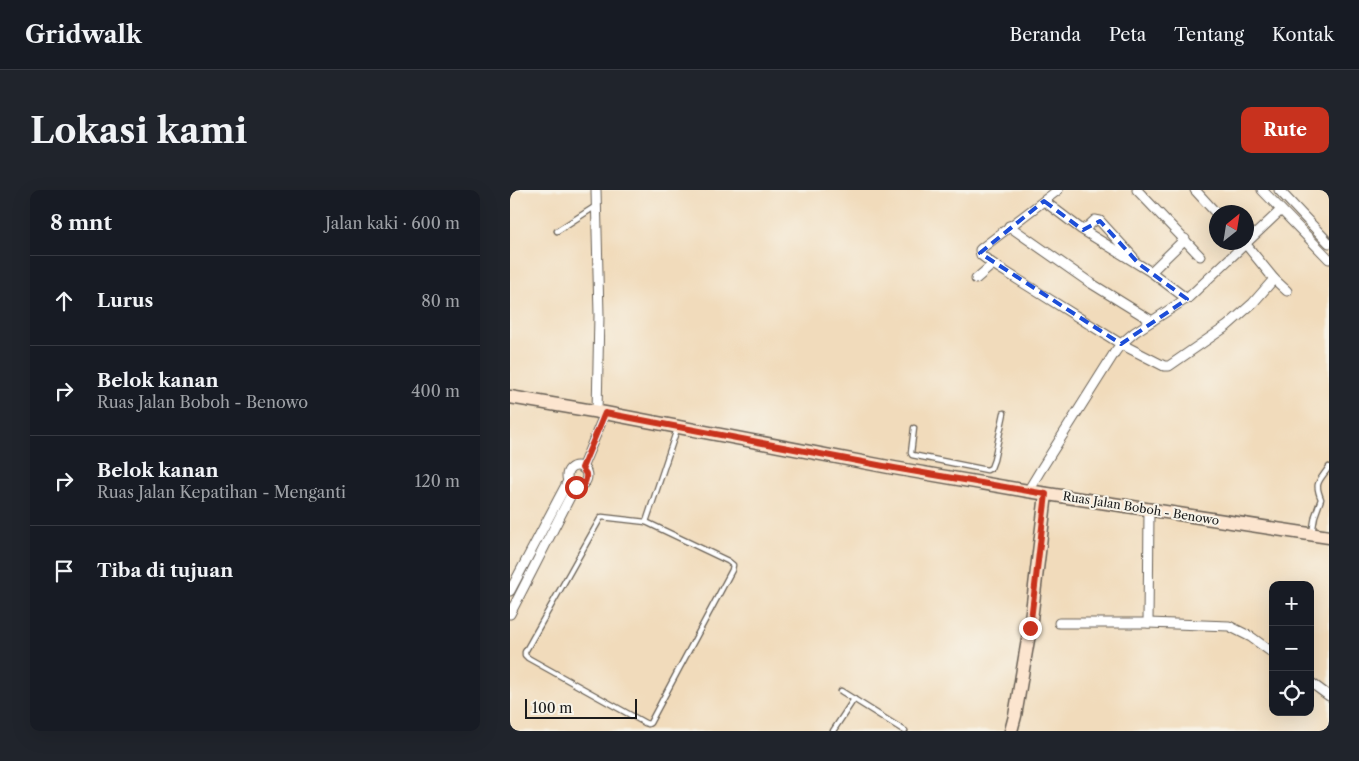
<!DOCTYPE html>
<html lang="id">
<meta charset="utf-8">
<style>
:root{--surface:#171b24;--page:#20242c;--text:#f1f3f6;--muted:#9ea1a6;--line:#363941;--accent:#c8321e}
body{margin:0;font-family:"Libre Caslon Text",serif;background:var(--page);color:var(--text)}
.controls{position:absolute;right:15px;bottom:15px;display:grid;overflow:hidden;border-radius:10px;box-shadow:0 5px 20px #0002}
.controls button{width:45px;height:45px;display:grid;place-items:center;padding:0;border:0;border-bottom:1px solid var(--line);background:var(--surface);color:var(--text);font:25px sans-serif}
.compass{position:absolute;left:699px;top:15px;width:45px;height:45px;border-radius:50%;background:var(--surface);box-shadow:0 5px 20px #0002;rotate:30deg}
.scale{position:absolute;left:15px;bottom:12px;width:112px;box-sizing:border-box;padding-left:5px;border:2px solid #1c1c1c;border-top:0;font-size:14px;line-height:18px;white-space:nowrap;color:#1c1c1c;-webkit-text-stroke:4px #f7f3e8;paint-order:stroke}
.stop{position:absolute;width:15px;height:15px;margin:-11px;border:4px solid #c8321e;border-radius:50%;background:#fff}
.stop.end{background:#c8321e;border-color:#fff;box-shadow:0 1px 5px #0008}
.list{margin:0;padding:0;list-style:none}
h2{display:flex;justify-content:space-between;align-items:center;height:65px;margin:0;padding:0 20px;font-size:21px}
h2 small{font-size:16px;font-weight:400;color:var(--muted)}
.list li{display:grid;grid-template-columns:32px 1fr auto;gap:15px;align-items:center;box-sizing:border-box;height:90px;padding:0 20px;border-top:1px solid var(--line)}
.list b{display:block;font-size:19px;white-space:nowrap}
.list p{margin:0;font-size:16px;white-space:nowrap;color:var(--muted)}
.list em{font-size:16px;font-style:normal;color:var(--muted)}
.icon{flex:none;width:28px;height:28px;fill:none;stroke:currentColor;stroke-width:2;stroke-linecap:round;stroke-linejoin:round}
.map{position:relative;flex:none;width:819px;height:541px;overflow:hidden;border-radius:10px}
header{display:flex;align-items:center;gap:30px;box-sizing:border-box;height:70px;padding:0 25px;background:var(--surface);border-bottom:1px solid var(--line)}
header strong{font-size:24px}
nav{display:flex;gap:28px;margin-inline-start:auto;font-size:18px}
.intro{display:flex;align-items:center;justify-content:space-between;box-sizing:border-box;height:120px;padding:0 30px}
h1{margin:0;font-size:35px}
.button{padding:12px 22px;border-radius:10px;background:var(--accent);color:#fff;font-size:18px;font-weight:700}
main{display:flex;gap:30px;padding:0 30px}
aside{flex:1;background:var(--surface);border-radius:10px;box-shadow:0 5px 20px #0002}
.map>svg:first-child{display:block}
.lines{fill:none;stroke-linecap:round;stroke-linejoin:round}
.lane-casing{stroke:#675f54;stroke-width:7}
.street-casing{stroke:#675f54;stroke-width:11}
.secondary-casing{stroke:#675f54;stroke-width:15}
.lane{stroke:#fff;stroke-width:4.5}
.street{stroke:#fff;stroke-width:9}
.secondary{stroke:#fce5cf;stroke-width:12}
.route{stroke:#c8321e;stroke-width:6}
.marked{fill:none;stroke:#1d4ed8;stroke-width:4;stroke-dasharray:10 6;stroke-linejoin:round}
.labels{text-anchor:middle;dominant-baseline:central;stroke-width:4;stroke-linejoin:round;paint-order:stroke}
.street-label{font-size:12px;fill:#1c1c1c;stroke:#f7f3e8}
</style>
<header>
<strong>Gridwalk</strong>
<nav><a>Beranda</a><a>Peta</a><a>Tentang</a><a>Kontak</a></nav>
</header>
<div class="intro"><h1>Lokasi kami</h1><a class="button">Rute</a></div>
<main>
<aside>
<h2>8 mnt<small>Jalan kaki · 600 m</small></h2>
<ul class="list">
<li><svg class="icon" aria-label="ahead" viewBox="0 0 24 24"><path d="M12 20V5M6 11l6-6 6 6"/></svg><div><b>Lurus</b></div><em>80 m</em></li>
<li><svg class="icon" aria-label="right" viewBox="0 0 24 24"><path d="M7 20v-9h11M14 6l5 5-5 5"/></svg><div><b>Belok kanan</b><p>Ruas Jalan Boboh - Benowo</p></div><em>400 m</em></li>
<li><svg class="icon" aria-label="right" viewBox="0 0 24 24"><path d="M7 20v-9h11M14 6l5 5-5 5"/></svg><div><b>Belok kanan</b><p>Ruas Jalan Kepatihan - Menganti</p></div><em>120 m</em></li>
<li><svg class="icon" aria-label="arrive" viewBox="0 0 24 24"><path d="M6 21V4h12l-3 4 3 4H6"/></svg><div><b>Tiba di tujuan</b></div></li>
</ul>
</aside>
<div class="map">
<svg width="819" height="541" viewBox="0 0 819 541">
<rect width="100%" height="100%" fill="#f7f3e8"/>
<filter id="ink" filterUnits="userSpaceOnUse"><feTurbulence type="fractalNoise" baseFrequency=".02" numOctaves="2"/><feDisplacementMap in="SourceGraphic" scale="10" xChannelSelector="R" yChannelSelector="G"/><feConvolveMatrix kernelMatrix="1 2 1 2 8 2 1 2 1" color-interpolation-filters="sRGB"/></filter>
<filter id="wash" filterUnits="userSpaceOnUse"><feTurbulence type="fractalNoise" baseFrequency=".0096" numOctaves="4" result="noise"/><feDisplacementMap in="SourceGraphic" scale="20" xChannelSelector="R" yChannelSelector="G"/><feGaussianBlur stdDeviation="1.12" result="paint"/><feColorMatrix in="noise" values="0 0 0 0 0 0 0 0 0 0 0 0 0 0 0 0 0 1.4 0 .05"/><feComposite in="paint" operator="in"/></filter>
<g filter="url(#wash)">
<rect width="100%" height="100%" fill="#f1dbbb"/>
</g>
<g filter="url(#ink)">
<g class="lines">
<defs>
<g id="lane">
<path d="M47 41 86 16"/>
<path d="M404 238 401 263 402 265 477 280 481 278 484 270 494 223"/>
<path d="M92 327 136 332 218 371 223 375 222 380 140 533 138 534 135 533 18 468 15 465V462L90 329Z"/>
<path d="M136 332 167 239"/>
<path d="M802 343 805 326 811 309C804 292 809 292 819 277"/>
<path d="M331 501 395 541"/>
<path d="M323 541 344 509"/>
</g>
<g id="street">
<path d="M86 0 89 125 87 221"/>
<path d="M548 0 472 58 470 60 471 65 483 74 611 154 654 176H659L717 136 743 113 764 89"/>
<path d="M627 0 690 66"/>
<path d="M685 0 706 23"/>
<path d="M752 0 819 69"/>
<path d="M769 0 819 53"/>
<path d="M534 11 571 39 641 82 677 109"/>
<path d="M499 36 579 92 642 131"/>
<path d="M574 40 585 30 590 31 623 67"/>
<path d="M734 52 764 89 777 101"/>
<path d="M641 82 675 49"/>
<path d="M466 89 483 74"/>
<circle cx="67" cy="286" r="10"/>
<path d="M72 278 95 223"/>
<path d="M518 301 530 281 605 162 611 154 625 142 679 107 771 20"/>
<path d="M0 401 58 291"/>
<path d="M0 424 65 297"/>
<path d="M549 433H638L639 320"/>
<path d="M638 433 719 436 741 447 763 463"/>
<path d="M800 492 819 506"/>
</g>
<g id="secondary">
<path d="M0 207 95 223 384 278 518 301 819 347"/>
<path d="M501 541 505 526 520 438 536 304"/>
</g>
</defs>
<use href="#lane" class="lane-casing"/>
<use href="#street" class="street-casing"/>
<use href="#secondary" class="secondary-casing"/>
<use href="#lane" class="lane"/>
<use href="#street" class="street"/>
<use href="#secondary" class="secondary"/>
</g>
</g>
<g class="lines" filter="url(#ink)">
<path class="route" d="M66 297C73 296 77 292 76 284L72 278 95 223 384 278 536 304 520 438"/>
</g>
<path class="marked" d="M534 11 573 40 590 31 629 74 677 109 611 154 470 63Z"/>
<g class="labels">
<g class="street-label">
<text transform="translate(631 318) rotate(9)">Ruas Jalan Boboh - Benowo</text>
</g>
</g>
</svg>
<div class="controls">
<button>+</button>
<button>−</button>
<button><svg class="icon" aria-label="locate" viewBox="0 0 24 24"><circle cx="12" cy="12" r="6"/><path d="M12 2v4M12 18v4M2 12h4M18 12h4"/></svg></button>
</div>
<svg class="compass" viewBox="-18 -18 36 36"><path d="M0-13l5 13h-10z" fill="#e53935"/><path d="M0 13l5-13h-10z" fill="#9ea1a6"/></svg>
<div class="scale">100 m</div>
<div class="stop" style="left:66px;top:297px"></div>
<div class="stop end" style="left:520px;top:438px"></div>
</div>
</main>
